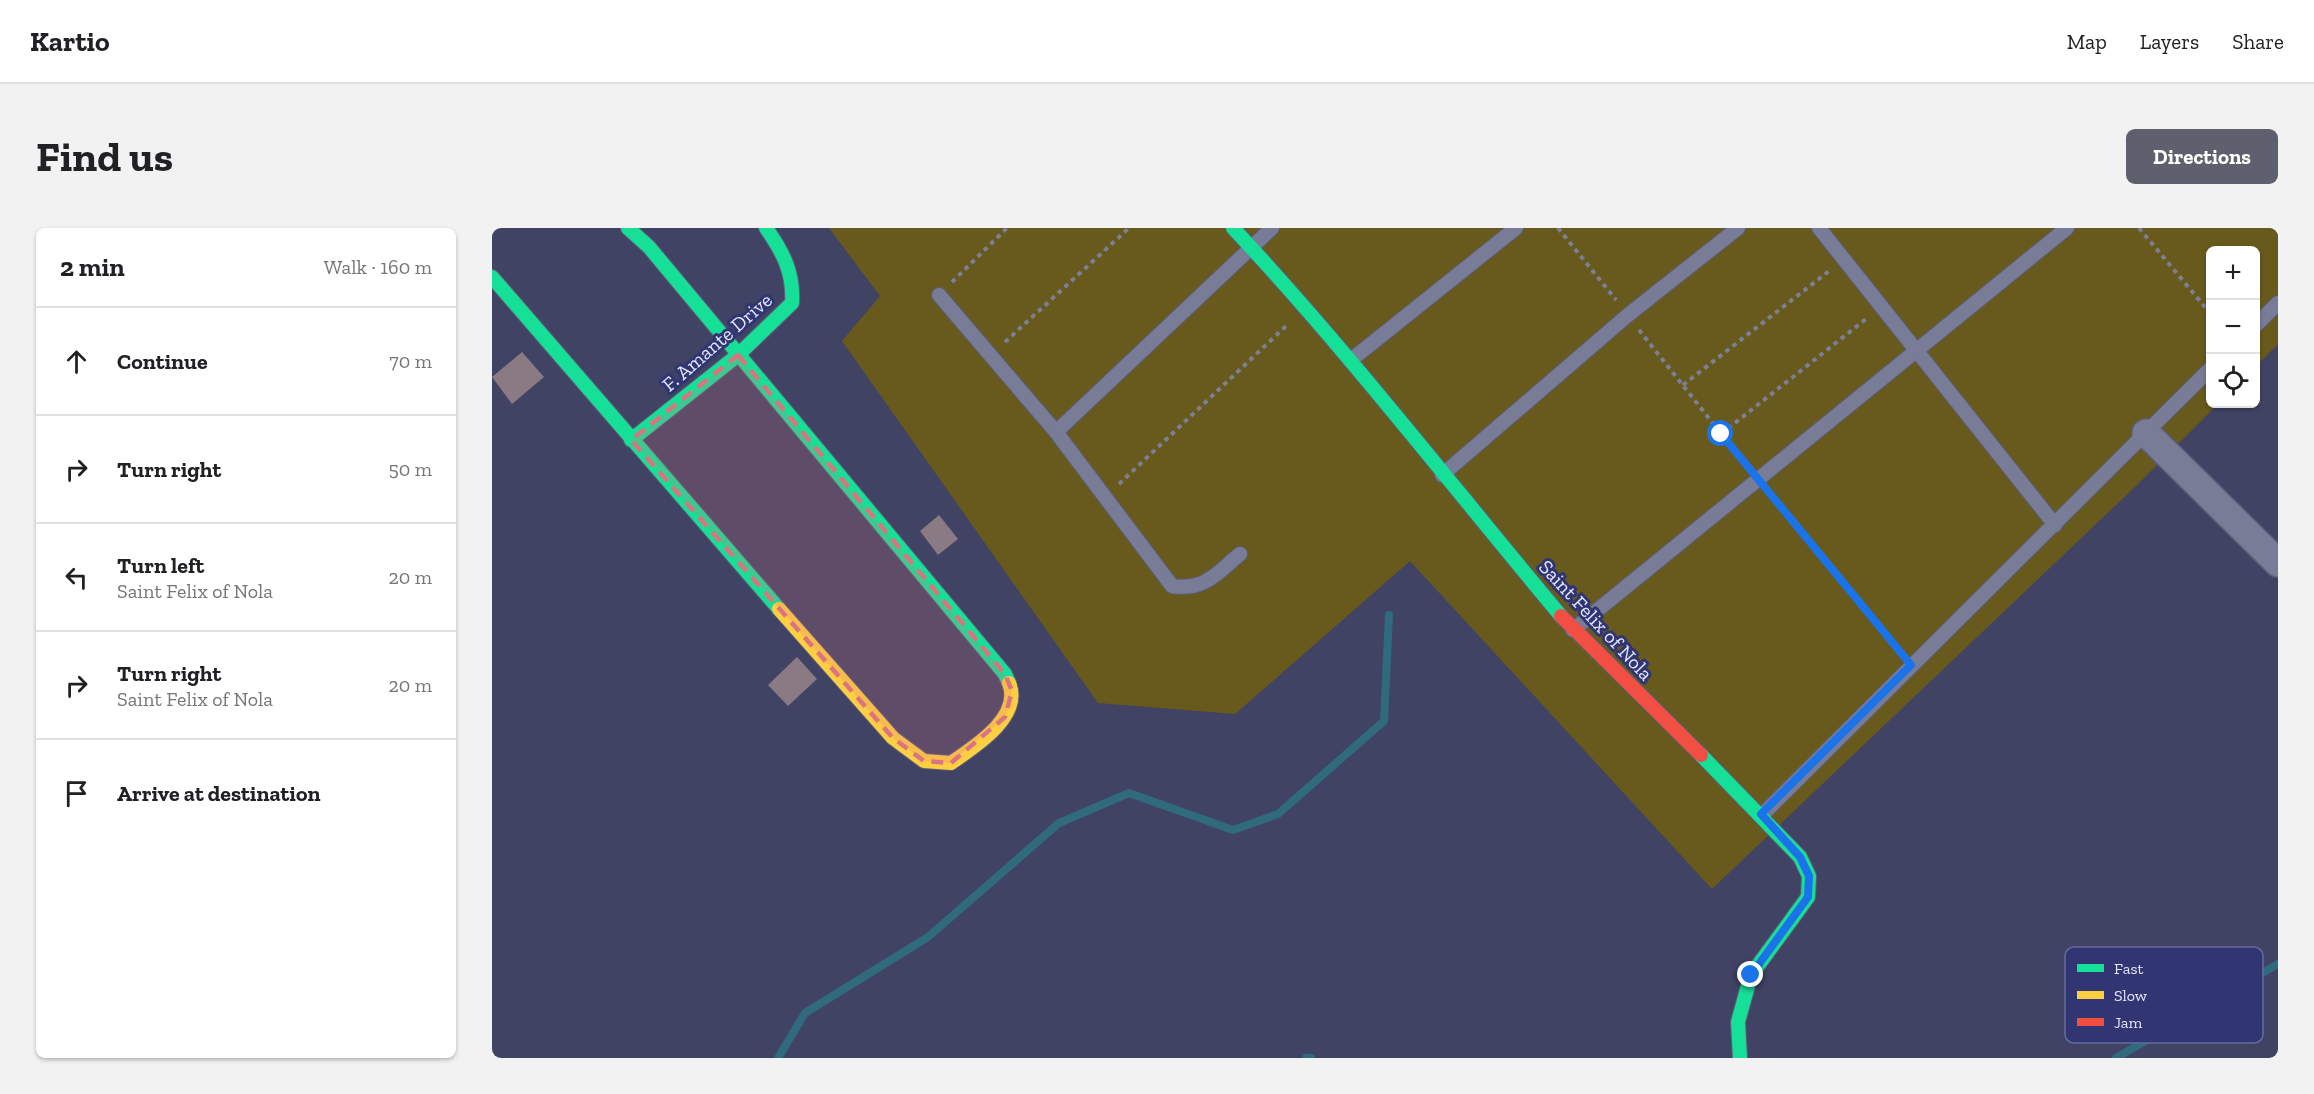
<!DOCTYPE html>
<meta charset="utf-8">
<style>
:root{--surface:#fff;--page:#f2f2f2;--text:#202124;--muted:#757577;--line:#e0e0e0;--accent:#5e606e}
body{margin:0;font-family:"Zilla Slab",serif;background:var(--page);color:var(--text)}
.controls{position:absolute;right:18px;top:18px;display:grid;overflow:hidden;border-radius:9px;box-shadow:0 2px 4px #0004}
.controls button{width:54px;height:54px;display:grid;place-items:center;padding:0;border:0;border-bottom:2px solid var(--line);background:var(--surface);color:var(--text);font:30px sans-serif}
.stop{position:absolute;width:18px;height:18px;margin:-14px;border:4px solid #1a73e8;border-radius:50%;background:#fff}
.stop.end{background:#1a73e8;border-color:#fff;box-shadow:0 2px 6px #0008}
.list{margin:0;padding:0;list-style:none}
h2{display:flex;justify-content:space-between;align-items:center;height:78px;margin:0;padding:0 24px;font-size:26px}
h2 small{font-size:20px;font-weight:400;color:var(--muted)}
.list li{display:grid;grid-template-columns:39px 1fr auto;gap:18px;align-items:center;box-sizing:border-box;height:108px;padding:0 24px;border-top:2px solid var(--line)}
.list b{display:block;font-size:22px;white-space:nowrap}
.list p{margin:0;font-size:20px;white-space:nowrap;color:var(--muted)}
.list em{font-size:20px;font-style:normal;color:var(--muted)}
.icon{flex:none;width:33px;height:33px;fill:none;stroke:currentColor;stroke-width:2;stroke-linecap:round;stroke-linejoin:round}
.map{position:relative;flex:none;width:1786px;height:830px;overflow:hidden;border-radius:9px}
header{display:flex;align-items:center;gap:36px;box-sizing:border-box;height:84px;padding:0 30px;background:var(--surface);border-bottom:2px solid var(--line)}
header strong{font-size:28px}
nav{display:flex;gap:33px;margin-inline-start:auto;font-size:21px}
.intro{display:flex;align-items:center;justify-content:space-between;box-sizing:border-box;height:144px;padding:0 36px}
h1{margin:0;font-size:42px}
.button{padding:15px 27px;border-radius:9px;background:var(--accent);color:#fff;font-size:21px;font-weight:700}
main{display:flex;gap:36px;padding:0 36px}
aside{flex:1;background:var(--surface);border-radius:9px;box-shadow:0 2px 4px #0004}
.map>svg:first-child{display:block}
.green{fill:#685a1c}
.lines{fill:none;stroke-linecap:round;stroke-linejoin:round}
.stream{stroke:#2f6b7d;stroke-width:8}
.building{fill:#8a7a84}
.lane-casing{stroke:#5c5e77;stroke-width:16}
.street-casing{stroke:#5c5e77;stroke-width:30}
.fast-casing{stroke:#5c5e77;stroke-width:16}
.slow-casing{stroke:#5c5e77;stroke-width:16}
.jam-casing{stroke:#5c5e77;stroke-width:16}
.path{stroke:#7c7f96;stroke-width:4;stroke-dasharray:4.5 4.5;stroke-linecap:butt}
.lane{stroke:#787c97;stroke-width:14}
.street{stroke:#787c97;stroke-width:27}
.fast{stroke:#16e098;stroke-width:14}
.slow{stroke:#ffcf43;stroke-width:14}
.jam{stroke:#f24e42;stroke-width:14}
.route{stroke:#1a73e8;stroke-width:8}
.marked{fill:#db747e;fill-opacity:0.2;stroke:#db747e;stroke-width:4.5;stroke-dasharray:12 8;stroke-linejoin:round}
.labels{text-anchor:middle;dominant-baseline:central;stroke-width:6;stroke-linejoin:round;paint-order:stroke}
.street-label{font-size:20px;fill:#e2e7fe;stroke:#313673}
.key{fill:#313673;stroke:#666b9d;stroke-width:1.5}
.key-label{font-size:16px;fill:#e2e7fe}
</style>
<header>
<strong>Kartio</strong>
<nav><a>Map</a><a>Layers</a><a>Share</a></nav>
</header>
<div class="intro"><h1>Find us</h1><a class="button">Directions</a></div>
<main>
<aside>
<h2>2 min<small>Walk · 160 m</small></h2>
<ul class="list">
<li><svg class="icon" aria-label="ahead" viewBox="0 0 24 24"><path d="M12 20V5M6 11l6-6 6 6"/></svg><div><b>Continue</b></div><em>70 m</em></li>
<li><svg class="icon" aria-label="right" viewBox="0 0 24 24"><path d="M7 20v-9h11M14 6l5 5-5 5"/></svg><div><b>Turn right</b></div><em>50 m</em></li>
<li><svg class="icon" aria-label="left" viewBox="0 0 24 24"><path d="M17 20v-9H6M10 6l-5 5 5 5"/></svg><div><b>Turn left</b><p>Saint Felix of Nola</p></div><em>20 m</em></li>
<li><svg class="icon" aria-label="right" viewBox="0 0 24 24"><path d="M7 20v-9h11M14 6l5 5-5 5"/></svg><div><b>Turn right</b><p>Saint Felix of Nola</p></div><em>20 m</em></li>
<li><svg class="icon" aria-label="arrive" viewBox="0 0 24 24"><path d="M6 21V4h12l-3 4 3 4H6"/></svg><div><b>Arrive at destination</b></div></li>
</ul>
</aside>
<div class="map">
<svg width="1786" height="830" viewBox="0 0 1786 830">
<rect width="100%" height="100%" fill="#404364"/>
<path class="green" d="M337 0H1786V116L1764 138V22H1718V176H1726L1644 258 1220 661 918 333 743 486 606 475 350 113 388 68Z"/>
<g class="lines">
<g class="stream">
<path d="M286 830 313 785 436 709 567 595 637 565 741 602 786 586 892 493 897 387"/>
<path d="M814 830H819"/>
<path d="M1624 830 1786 736"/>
</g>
</g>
<g class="building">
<path d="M30 124 52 149 20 176 0 149Z"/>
<path d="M447 287 466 311 446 327 428 303Z"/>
<path d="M305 429 325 451 296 478 276 457Z"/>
</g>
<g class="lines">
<defs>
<g id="lane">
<path d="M1327 0 1563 297"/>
<path d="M447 67 564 204 680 358C713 363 725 345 748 326"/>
<path d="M1764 97 1786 75"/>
<path d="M859 132 1024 0"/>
<path d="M564 204 780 0"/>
<path d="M950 247 1136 87 1246 0"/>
<path d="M1081 402 1575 0"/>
<path d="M1270 587 1718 141"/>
</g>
<path id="street" d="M1654 205 1786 335"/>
<g id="fast">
<path d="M136 0 157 19 513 446 517 455"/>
<path d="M741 0C857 124 960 258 1069 388"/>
<path d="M0 49 287 381"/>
<path d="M139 212 246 127 300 75C302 45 291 24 274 0"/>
<path d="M1209 527 1308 629 1317 648 1316 669 1259 747 1246 794 1248 830"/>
</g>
<path id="slow" d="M287 381 401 510 432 533 459 535C482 519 531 489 517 455"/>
<path id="jam" d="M1069 388 1209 527"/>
</defs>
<use href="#lane" class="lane-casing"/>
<use href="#street" class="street-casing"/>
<use href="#fast" class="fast-casing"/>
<use href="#slow" class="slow-casing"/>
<use href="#jam" class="jam-casing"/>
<g class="path">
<path d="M1066 0 1124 72"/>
<path d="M1647 0 1718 85"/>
<path d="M460 54 515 0"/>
<path d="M1147 102 1254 237"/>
<path d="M513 114 637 0"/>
<path d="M1191 157 1337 43"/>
<path d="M1229 206 1374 91"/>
<path d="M627 256 794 98"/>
<path d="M1277 266 1407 422"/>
</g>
<use href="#lane" class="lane"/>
<use href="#street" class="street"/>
<use href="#fast" class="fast"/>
<use href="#slow" class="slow"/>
<use href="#jam" class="jam"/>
</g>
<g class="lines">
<path class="route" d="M1229 206 1419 437 1269 586 1308 629 1317 648 1316 669 1259 747"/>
</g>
<path class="marked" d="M246 127 513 446 520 463 513 489 459 535 432 533 401 510 139 212Z"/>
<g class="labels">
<g class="street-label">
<text transform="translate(225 114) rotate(-41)">F. Amante Drive</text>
<text transform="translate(1104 392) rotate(47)">Saint Felix of Nola</text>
</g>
</g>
<rect x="1573" y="719" width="198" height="96" rx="9" class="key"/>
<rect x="1585" y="736" width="27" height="8" fill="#16e098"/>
<rect x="1585" y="763" width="27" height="8" fill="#ffcf43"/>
<rect x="1585" y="790" width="27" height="8" fill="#f24e42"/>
<g class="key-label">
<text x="1622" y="746">Fast</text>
<text x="1622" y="773">Slow</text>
<text x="1622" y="800">Jam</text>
</g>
</svg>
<div class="controls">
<button>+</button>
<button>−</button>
<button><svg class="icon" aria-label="locate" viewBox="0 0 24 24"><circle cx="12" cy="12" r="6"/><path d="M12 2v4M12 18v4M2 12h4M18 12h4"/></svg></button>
</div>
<div class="stop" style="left:1229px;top:206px"></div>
<div class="stop end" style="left:1259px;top:747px"></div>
</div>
</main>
